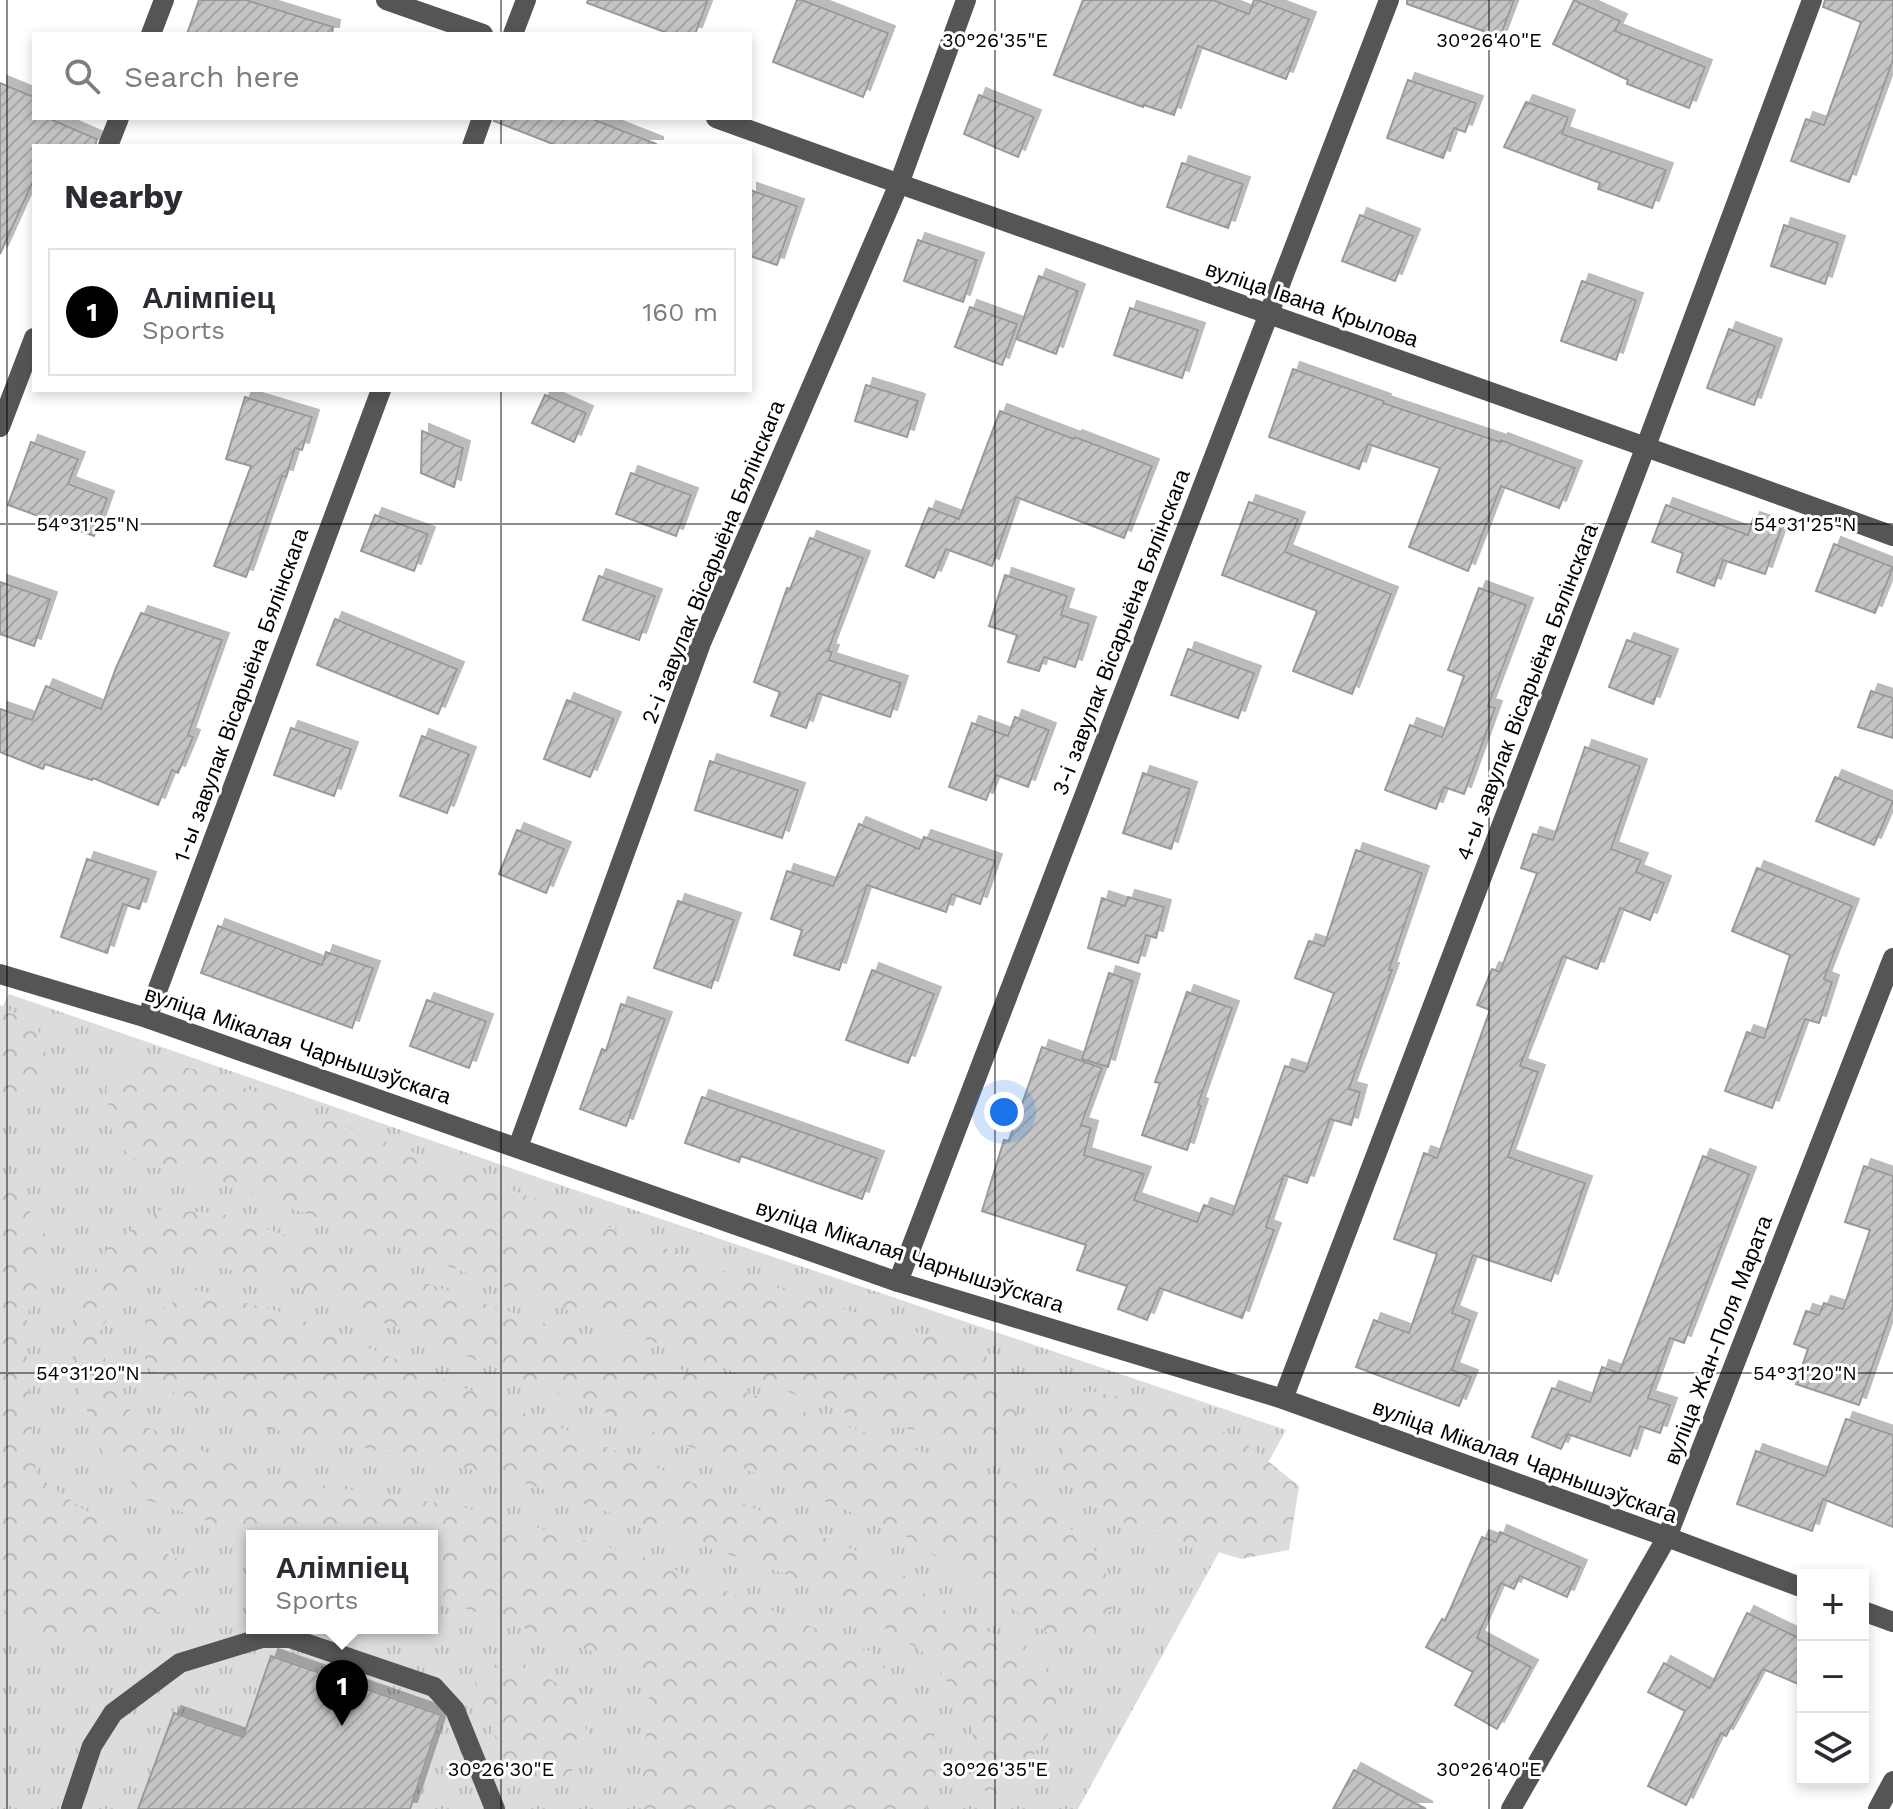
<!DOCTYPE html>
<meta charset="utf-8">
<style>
:root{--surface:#fff;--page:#f2f2f3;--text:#2b2b33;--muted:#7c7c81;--line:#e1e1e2;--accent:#000}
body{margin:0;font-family:"Work Sans",sans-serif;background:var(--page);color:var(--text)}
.controls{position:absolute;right:24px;bottom:24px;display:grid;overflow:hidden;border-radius:0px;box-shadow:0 4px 12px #0003}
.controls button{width:72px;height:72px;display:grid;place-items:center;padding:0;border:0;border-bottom:2px solid var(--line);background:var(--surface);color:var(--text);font:40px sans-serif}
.you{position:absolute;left:1004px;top:1112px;width:28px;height:28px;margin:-20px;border:6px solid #fff;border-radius:50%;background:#1a73e8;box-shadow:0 0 0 12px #1a73e833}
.badge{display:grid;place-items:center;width:52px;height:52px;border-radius:50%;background:var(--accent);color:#fff;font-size:26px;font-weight:700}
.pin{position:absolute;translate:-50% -66px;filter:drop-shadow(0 2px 4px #0008)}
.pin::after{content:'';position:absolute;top:42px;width:28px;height:24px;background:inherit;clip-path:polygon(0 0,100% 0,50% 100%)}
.popup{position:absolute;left:246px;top:1530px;width:192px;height:104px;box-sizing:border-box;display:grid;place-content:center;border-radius:0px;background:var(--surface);filter:drop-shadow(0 2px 6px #0005);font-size:26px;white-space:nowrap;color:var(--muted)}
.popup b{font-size:30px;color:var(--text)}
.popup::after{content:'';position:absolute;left:50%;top:100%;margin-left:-16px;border:16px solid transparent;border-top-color:var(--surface)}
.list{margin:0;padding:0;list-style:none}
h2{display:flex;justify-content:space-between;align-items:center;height:104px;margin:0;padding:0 32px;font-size:34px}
h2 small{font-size:26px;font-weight:400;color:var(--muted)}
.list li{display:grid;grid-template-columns:52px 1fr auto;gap:24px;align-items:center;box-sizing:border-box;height:128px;margin:0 16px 16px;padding:0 16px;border:2px solid var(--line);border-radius:0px}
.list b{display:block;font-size:30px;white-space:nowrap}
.list p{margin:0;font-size:26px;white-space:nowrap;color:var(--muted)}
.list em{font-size:26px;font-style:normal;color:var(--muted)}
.icon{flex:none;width:44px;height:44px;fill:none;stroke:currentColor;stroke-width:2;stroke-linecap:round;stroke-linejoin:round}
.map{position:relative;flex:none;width:1893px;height:1809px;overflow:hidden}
.search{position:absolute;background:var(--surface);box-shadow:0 4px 12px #0003;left:32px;top:32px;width:720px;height:88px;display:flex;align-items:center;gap:20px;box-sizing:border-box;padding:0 28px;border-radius:0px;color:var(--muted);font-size:30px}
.panel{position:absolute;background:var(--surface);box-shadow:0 4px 12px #0003;left:32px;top:144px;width:720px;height:248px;border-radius:0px}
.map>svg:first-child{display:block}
.grass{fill:url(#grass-tufts);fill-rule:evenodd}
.forest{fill:url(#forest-crowns)}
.building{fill:url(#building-hatch);stroke:#999;stroke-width:2;filter:url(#shadow)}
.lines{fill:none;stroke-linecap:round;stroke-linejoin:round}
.minor{stroke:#555;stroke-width:20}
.ticks{fill:none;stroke:#000;stroke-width:2;stroke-opacity:0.45}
.labels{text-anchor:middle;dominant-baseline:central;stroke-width:6;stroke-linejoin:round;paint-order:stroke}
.street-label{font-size:22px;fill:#000;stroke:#fff}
.ticks-label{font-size:20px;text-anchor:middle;fill:#000;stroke:#fff;stroke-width:6;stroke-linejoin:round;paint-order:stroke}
</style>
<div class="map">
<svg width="1893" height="1809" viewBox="0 0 1893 1809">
<defs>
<pattern id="grass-tufts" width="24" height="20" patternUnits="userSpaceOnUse" patternTransform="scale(2)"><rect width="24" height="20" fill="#dcdcdc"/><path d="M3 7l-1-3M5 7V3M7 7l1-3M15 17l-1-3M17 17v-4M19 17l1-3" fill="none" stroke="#bbb"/></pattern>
<pattern id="forest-crowns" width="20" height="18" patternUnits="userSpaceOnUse" patternTransform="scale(2)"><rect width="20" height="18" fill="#dcdcdc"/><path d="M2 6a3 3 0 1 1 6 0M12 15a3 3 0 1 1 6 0" fill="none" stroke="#bbb"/></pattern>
<pattern id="building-hatch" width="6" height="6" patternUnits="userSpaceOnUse" patternTransform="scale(2)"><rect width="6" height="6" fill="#c4c4c4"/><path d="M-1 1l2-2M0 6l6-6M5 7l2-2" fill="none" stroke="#a7a7a7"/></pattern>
<filter id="shadow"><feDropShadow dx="7" dy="-7" stdDeviation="0" flood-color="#0004"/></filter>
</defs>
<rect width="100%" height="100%" fill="#fff"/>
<path class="grass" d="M9 994 531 1175 1286 1430 1078 1809H0V1011ZM252 1536H432V1628H252Z"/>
<g class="forest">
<path d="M0 1005 36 1024 49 1063 12 1113 0 1116Z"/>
<path d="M133 1056 197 1070 725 1271 985 1354 1020 1419 996 1441 875 1424 188 1170 142 1167 113 1139 106 1088Z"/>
<path d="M0 1190 18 1195 51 1242 27 1316V1373L36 1475 81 1508 192 1567 184 1603 96 1635 33 1639 0 1606Z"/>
<path d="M159 1210 220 1213 1022 1486 1102 1557 1113 1606 1090 1639 1050 1635 898 1531 296 1287 190 1259 132 1277 100 1331 111 1389 144 1426 265 1477 458 1506 642 1556 872 1652 934 1718 936 1795 926 1809H644L637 1805 642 1754 652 1703 626 1663 432 1597V1536H252L147 1500 99 1447 73 1367V1309L108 1247Z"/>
<path d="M197 1290 285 1313 895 1567 952 1617 1031 1648 1057 1688 1055 1725 1018 1777 988 1803 968 1715 932 1658 819 1586 508 1477 264 1428 167 1390 145 1360V1317Z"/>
<path d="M1086 1391 1174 1406 1248 1445 1299 1486 1289 1550 1241 1559 1121 1522 1063 1474 1062 1423Z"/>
<path d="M515 1659 574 1693 590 1740 567 1779 538 1786 503 1759 471 1672Z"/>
</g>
<g class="building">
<path d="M199 0H246L333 27 332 34H187Z"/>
<path d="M588 0H708L695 34H670L587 3Z"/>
<path d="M797 0H802L888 33 863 97 773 62Z"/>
<path d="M1083 0H1213L1249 14 1254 0H1258L1309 19 1286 79 1198 46 1174 115 1144 105 1143 107 1054 75Z"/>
<path d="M1407 0H1514L1500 37 1407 4Z"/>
<path d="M1574 0 1620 21 1615 31 1705 67 1689 108 1627 84 1628 80 1553 44Z"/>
<path d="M1825 0H1893V60L1849 182 1791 161 1806 119 1824 125 1861 22 1823 7Z"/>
<path d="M1408 80 1476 103 1465 132 1454 128 1443 158 1387 138Z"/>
<path d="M0 83 34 97V118H48L97 139 95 146H34V179L0 254Z"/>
<path d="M979 95 1034 117 1018 157 964 134Z"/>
<path d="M1526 102 1568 117 1562 134 1666 170 1652 208 1598 189 1600 183 1504 147Z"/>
<path d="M495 118H590L656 144V146H558L494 121Z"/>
<path d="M1182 163 1243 184 1228 228 1167 207Z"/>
<path d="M750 190 797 206 777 265 750 256Z"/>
<path d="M1360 215 1413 236 1395 281 1342 261Z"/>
<path d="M1784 225 1838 243 1825 284 1771 266Z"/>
<path d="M918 240 977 260 963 302 904 281Z"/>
<path d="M1039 276 1078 291 1056 354 1016 339Z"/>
<path d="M1582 281 1636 300 1616 360 1561 341Z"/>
<path d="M970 307 1017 324 1002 365 955 347Z"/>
<path d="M1130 308 1198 330 1182 378 1114 355Z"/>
<path d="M1729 329 1775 346 1754 405 1707 388Z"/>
<path d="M1293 369 1384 401 1383 403 1500 442 1501 440 1575 468 1559 508 1501 486 1468 571 1409 547 1440 468 1368 444 1359 469 1269 437Z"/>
<path d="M866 385 918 401 907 437 855 421Z"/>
<path d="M545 395 586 413 574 442 532 423Z"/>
<path d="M245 397 312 417 302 450 295 448 286 477 282 476 246 577 214 566 251 466 226 459Z"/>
<path d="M1000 411 1074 439 1075 437 1152 466 1124 538 1016 497 992 566 946 549 934 578 906 566 929 508 959 519Z"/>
<path d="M422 431 463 448 454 487 421 473Z"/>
<path d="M31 442 78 459 68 484 107 498 94 536 8 505Z"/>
<path d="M631 473 691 495 676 536 616 514Z"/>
<path d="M1249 502 1298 519 1285 552 1391 594 1352 694 1293 671 1317 611 1222 575Z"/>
<path d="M1666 505 1748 535 1753 519 1781 529 1765 574 1723 560 1714 586 1677 572 1683 553 1652 542Z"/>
<path d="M375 515 428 534 414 571 361 551Z"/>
<path d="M810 538 863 558 828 651 832 652 829 660 901 683 890 717 818 693 806 728 771 716 780 692 754 682 787 588 790 589Z"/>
<path d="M1834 544 1893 567 1875 613 1816 591Z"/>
<path d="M1005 575 1067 596 1061 615 1089 624 1075 667 1044 657 1039 671 1008 662 1017 635 989 626Z"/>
<path d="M599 576 655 596 639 640 583 620Z"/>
<path d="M0 582 50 599 34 646 0 634Z"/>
<path d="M1479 588 1526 605 1488 706 1495 708 1464 794 1444 787 1436 809 1385 790 1410 725 1442 737 1464 676 1448 670Z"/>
<path d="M141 613 222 640 188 735 193 737 178 773 172 770 158 805 93 778 92 780 45 764 43 769 0 752V709L32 720 46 686 101 709 116 668Z"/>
<path d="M335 619 457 669 438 714 317 665Z"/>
<path d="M1627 640 1671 656 1653 704 1609 687Z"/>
<path d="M1188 649 1254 673 1238 718 1171 695Z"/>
<path d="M1871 691 1893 698V738L1858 727Z"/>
<path d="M567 700 614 719 590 777 544 759Z"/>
<path d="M1015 717 1049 730 1028 787 996 775 986 800 949 787 972 723 1008 736Z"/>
<path d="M291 728 351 749 334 796 274 775Z"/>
<path d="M422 736 469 754 447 813 400 796Z"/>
<path d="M1585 747 1640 766 1611 849 1641 860 1636 872 1664 883 1650 920 1620 908 1597 969 1563 956 1520 1066 1538 1072 1508 1157 1585 1183 1551 1281 1473 1255 1452 1313 1470 1320 1452 1370 1471 1377 1459 1406 1356 1367 1374 1320 1409 1333 1437 1254 1394 1239 1424 1153 1437 1158 1490 1010 1477 1005 1492 969 1500 972 1537 873 1521 868 1533 834 1553 840Z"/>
<path d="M710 761 798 790 782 838 695 810Z"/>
<path d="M1143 773 1190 789 1171 849 1123 833Z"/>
<path d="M1835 777 1893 801 1874 845 1816 821Z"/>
<path d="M859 824 919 849 924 837 995 861 980 904 952 894 946 912 867 885 839 970 794 955 802 930 771 919 787 871 833 886Z"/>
<path d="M517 830 564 849 546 893 499 874Z"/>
<path d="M1356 850 1422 873 1389 970H1392L1349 1089 1360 1092 1351 1125 1330 1119 1307 1183 1284 1175 1266 1227 1274 1230 1242 1318 1160 1288 1147 1320 1118 1309 1127 1286 1077 1270 1086 1245 982 1211 1004 1140 1009 1141 1042 1047 1102 1068 1081 1125 1091 1128 1084 1155 1144 1174 1134 1200 1197 1222 1204 1205 1232 1215 1285 1066 1305 1072 1334 993 1295 978 1309 941 1324 946Z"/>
<path d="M87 859 149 879 139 909 123 904 107 953 61 937Z"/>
<path d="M1757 868 1852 906 1824 979 1832 982 1819 1023 1805 1019 1772 1108 1725 1091 1747 1032 1764 1038 1790 955 1732 931Z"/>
<path d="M1128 897 1164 907 1156 938 1146 935 1138 963 1088 948 1102 898 1125 906Z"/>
<path d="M678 901 734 920 711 988 654 968Z"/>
<path d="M218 926 322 965 326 952 373 968 352 1028 201 973Z"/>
<path d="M872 970 934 994 908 1063 846 1040Z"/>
<path d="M1109 973 1133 981 1108 1067 1082 1059Z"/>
<path d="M1187 992 1232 1008 1198 1104 1201 1106 1187 1150 1142 1135 1160 1083 1155 1082Z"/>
<path d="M427 1000 486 1021 469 1068 410 1046Z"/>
<path d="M621 1004 665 1019 626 1126 580 1109 602 1049 606 1051Z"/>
<path d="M702 1097 877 1158 862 1199 741 1156 739 1162 685 1143Z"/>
<path d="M1703 1156 1749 1174 1684 1343 1670 1338 1648 1398 1670 1405 1660 1433 1640 1426 1630 1456 1568 1434 1561 1449 1532 1437 1552 1388 1590 1402 1602 1367 1619 1373Z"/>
<path d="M1864 1166 1893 1176V1307L1859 1405 1796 1384 1808 1349 1794 1344 1806 1311 1819 1315 1824 1303 1843 1309 1870 1230 1845 1222Z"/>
<path d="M1846 1419 1893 1435V1527L1823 1499 1812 1531 1737 1504 1756 1451 1825 1476Z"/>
<path d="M1500 1532 1580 1567 1567 1597 1520 1576 1514 1589 1501 1583 1477 1638 1531 1667 1497 1729 1455 1705 1473 1672 1426 1647 1442 1619 1445 1621 1482 1537 1496 1542Z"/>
<path d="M1747 1613 1803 1640V1686L1763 1669 1726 1736 1721 1733 1686 1805 1648 1786 1685 1711 1648 1692 1664 1663 1710 1688Z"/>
<path d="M271 1656 441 1715 410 1809H138L174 1713 243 1737Z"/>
<path d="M1354 1770 1426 1809H1333Z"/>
</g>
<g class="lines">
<g class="minor">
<path d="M386 0 483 34"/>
<path d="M151 34 164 0"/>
<path d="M513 34 526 0"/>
<path d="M716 118C1107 260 1502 393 1893 536"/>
<path d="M108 146 119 118"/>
<path d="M472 146 482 118"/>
<path d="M0 427 34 338"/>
<path d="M0 974 147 1018 898 1282 1283 1399 1667 1537 1803 1588"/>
<path d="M147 1018 381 390"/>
<path d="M518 1147 701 643 899 184 966 0"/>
<path d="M898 1282 1389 0"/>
<path d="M1283 1399 1646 446 1812 0"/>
<path d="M1863 1611 1893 1622"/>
<path d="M71 1809 92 1746 113 1713 180 1663 262 1638H290L434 1687 455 1710 495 1809"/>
<path d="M1511 1809 1667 1537 1893 958"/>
<path d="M1878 1809 1893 1781"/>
</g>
</g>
<path class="ticks" d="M7 0V1809M501 0V34M995 0V1809M1489 0V1809M501 118V146M501 390V1809M0 524H1893M0 1373H1893"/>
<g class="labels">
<g class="street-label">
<text transform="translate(1312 304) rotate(19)">вуліца Івана Крылова</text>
<text transform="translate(713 562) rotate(-68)">2-і завулак Вісарыёна Бялінскага</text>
<text transform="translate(1121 632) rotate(-69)">3-і завулак Вісарыёна Бялінскага</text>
<text transform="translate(1527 692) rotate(-69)">4-ы завулак Вісарыёна Бялінскага</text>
<text transform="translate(241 695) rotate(-70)">1-ы завулак Вісарыёна Бялінскага</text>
<text transform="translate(298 1045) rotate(19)">вуліца Мікалая Чарнышэўскага</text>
<text transform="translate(910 1256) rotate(18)">вуліца Мікалая Чарнышэўскага</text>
<text transform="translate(1718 1340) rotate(-69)">вуліца Жан-Поля Марата</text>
<text transform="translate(1525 1461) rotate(20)">вуліца Мікалая Чарнышэўскага</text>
</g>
</g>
<g class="ticks-label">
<text x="995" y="47">30°26'35"E</text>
<text x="1489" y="47">30°26'40"E</text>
<text x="88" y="531">54°31'25"N</text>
<text x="1805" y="531">54°31'25"N</text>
<text x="88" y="1380">54°31'20"N</text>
<text x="1805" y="1380">54°31'20"N</text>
<text x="501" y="1776">30°26'30"E</text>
<text x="995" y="1776">30°26'35"E</text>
<text x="1489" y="1776">30°26'40"E</text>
</g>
</svg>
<div class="controls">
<button>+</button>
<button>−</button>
<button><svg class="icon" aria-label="layers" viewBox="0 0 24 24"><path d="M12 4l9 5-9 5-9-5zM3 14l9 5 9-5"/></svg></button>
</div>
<div class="you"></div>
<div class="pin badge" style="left:342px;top:1726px">1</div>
<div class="popup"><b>Алімпіец</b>Sports</div>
<div class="search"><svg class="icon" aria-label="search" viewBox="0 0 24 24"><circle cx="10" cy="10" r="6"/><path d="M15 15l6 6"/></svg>Search here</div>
<section class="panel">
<h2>Nearby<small></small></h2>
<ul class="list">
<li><span class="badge">1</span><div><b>Алімпіец</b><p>Sports</p></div><em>160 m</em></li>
</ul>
</section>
</div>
